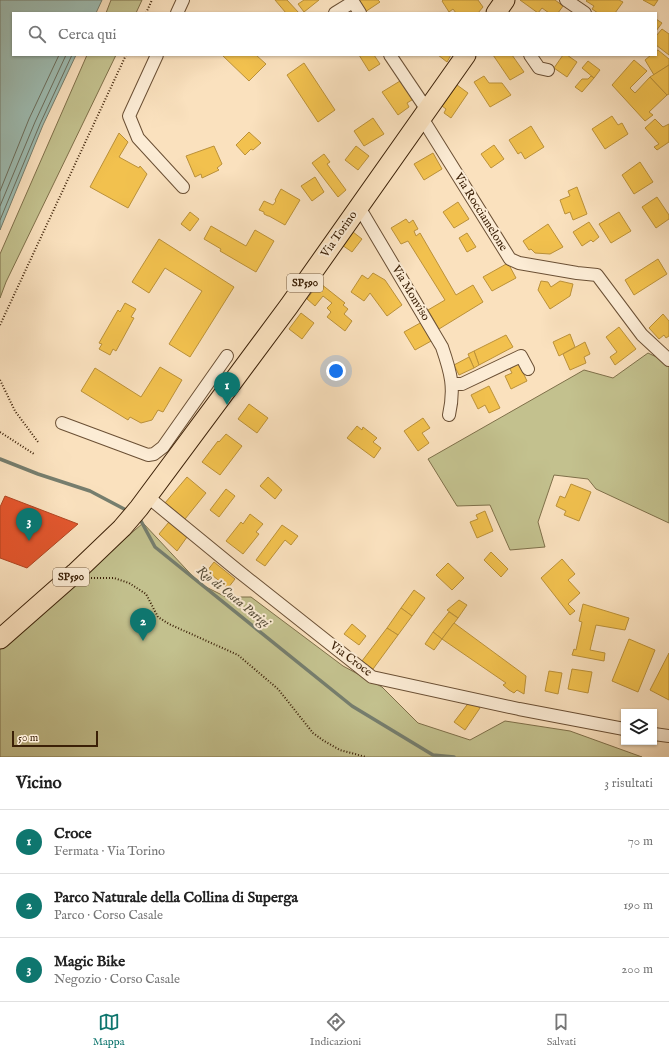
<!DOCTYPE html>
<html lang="it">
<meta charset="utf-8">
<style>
:root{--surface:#fff;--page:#f6f6f6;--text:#222;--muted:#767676;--line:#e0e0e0;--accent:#0f766e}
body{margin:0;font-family:"IM FELL English",serif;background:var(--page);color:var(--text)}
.controls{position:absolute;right:12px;bottom:12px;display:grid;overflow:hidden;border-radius:0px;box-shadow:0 1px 3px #0004}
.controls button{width:36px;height:36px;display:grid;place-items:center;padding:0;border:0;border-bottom:1px solid var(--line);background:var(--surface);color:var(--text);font:20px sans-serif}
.scale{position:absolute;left:12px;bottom:10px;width:86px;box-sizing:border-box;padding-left:4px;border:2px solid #3b2007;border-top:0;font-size:11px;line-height:14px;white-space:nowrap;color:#3b2007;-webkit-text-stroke:3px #fcecd5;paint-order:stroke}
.you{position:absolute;left:336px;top:371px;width:14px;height:14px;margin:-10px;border:3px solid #fff;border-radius:50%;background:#1a73e8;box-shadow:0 0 0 6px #1a73e833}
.badge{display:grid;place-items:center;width:26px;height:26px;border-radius:50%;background:var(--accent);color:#fff;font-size:13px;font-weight:700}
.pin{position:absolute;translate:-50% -33px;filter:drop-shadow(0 1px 2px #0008)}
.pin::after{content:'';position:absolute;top:21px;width:14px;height:12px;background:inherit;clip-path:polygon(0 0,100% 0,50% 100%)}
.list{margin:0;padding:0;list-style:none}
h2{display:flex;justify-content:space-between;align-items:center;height:52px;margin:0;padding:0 16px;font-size:17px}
h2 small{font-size:13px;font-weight:400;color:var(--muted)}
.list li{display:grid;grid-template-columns:26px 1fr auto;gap:12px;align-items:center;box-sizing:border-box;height:64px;padding:0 16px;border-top:1px solid var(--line)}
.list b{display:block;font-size:15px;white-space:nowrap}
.list p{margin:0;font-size:13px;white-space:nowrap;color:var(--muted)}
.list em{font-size:13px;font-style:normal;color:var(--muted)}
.icon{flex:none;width:22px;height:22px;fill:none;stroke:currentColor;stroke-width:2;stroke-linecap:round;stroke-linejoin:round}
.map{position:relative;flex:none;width:669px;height:757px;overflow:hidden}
.search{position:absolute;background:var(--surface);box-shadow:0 1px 3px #0004;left:12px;right:12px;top:12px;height:44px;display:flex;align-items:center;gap:10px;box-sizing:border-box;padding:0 14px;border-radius:0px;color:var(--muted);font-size:15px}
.sheet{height:244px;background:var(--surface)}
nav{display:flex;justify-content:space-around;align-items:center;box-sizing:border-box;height:56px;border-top:1px solid var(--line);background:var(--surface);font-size:11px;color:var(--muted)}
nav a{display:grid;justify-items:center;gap:2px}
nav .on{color:var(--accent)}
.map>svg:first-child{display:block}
.green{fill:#c3c18e;stroke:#7f704a}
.water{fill:#9ebdb3;stroke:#767e6e}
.homes{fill:#f2c14e;stroke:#bb9139}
.shops{fill:#e4572e;stroke:#b14622}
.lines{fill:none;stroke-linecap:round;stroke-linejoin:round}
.shore{stroke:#6c6e5d;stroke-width:1}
.stream{stroke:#767e6e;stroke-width:3.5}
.street-casing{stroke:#6b5035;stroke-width:14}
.primary-casing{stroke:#3b2007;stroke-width:21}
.path{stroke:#3b2007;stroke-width:2;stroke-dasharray:1 2;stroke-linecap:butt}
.street{stroke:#fcecd5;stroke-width:12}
.primary{stroke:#fae1be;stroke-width:19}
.labels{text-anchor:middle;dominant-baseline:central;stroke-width:4;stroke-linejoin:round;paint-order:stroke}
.shield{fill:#fcecd5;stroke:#755d45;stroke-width:1}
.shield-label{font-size:11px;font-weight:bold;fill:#3b2007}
.street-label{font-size:12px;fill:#3b2007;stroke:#fcecd5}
.water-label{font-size:13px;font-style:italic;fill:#594f3b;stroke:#fcecd5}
</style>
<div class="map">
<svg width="669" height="757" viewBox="0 0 669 757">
<rect width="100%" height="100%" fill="#fae1be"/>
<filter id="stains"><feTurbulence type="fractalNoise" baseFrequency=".005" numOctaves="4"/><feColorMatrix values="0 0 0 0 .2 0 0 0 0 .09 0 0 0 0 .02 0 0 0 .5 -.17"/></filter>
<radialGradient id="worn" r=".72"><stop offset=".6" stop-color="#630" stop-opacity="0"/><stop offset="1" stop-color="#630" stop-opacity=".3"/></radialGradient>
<g class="green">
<path d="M111 0H142L136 13H106Z"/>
<path d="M87 55H116L6 282 0 298V254Z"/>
<path d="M648 353 669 363V523L596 489 588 479 554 475 538 522 545 547 510 550 490 505 457 506 428 459 584 370 613 378Z"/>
<path d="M143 523 200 584 226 597H251L343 666 382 687 418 723 470 740 505 721 570 731 642 757H0V648Z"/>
</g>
<path class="water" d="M0 0H102L96 13H13V55H76L43 125 0 230Z"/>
<g class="homes">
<path d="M275 0H287L299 13H286Z"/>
<path d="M304 0H319L304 12 298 4Z"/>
<path d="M357 0H378L380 2 365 12Z"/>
<path d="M443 0H478L483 7 478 13H456L453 9 449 12 442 1Z"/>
<path d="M520 0H555L563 6 558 13H549L542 8 538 13Z"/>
<path d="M587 0H619L623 2 615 13H598L592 9 594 6 586 1Z"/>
<path d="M643 0H658L654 6Z"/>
<path d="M656 19 662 23 656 31Z"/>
<path d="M662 29 669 34V55L656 45V36Z"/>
<path d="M658 50 669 59V65L654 75 645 60 651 55H656V51Z"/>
<path d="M222 55H256L266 64 249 81Z"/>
<path d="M359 55H374L380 64 369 71Z"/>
<path d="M438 55H451L447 62Z"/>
<path d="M493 55H512L524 72 510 80Z"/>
<path d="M563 55H567L577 62 567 77 554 68Z"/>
<path d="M634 60 647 71 630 88 635 93 650 77 667 95 649 112 653 115 645 121 612 85Z"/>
<path d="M588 61 600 70 594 78 582 68Z"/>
<path d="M304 63 335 110 318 122 287 75Z"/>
<path d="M669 65V94L667 95 650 77Z"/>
<path d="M484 76 489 83H502L511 95 490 107 474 82Z"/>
<path d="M591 76 594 78 582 92 575 87 582 79H588Z"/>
<path d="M405 78 415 98 407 103 409 107 398 115 382 92Z"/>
<path d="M457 85 468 93 451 118 444 113 446 109 442 106Z"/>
<path d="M612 116 618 125 622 123 628 134 605 149 592 129Z"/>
<path d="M373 118 384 134 364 146 354 131Z"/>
<path d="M655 119 663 127 669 124V142L657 150 654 147 659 144 645 128Z"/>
<path d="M531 126 544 147 525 159 521 152 518 154 509 140Z"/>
<path d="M249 132 261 143 253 150 251 149 245 155 236 145Z"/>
<path d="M119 133 128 142 119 157 139 168 140 166 147 174 128 208 90 187Z"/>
<path d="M494 145 504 159 491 168 481 154Z"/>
<path d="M214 146 222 164 217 168 219 170 202 178 201 174 195 177 186 156Z"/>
<path d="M356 146 369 156 358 170 345 160Z"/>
<path d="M433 153 442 169 424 180 414 164Z"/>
<path d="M324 154 330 162 327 164 346 190 338 197 312 163Z"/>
<path d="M640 162 653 182 634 194 622 175Z"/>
<path d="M315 177 324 192 312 201 301 186Z"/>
<path d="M577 187 587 214 573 220 570 212 565 214 560 200 570 196 568 191Z"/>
<path d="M281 189 300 200 285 225 269 216H268L264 214V212L259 210 264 201 273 205 276 201 275 200Z"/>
<path d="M657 197 669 215V219L656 228 642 207Z"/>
<path d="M458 202 469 219 454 228 443 212Z"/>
<path d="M190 212 199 219 190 231 181 224Z"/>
<path d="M619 212 631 231 611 243 599 224Z"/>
<path d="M406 219 409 223 413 220 418 229 414 231 416 236 420 233 456 295 473 285 483 302 439 329 428 310 445 300 408 241 401 244 391 228Z"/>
<path d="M589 222 599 237 593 242 591 240 582 246 573 232Z"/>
<path d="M548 224 563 247 550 254 535 253 531 249 529 250 523 241Z"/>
<path d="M211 226 246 246 255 230 274 241 256 272 220 251 221 249 204 239Z"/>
<path d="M353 232 362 239 352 252 342 245Z"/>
<path d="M467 233 476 247 467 252 459 238Z"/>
<path d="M159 239 234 287 190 357 169 344 202 291 165 268 149 293 132 282Z"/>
<path d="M658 259 667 274 634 295 625 280Z"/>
<path d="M508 263 516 278 492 291 483 277Z"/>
<path d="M373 273 385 280 402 305 387 316 370 293 364 301 351 292 362 275 368 279Z"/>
<path d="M316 280 345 303 343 305 348 309 344 314 352 321 345 331 327 317 331 312 327 308 332 303 323 296 315 306 307 299 313 291 309 289Z"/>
<path d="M541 281 548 282 551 287 560 281 573 284 570 296 550 309 538 290Z"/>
<path d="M125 303 136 309 131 317 134 318 116 351 113 349 110 355 99 349 102 344 99 343 118 310 120 312Z"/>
<path d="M301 313 314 323 302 339 289 329Z"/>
<path d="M663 314 669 321V336L666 338 664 335 659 339 649 328Z"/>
<path d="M422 322 433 340 415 350 404 332Z"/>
<path d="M619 327 636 349 615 365 610 357 617 352 606 337Z"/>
<path d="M570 334 575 347 559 356 553 342Z"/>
<path d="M506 335 513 347 479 365 474 351Z"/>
<path d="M585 342 590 354 584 357 586 363 570 370 563 354Z"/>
<path d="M474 351 479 365 474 368 468 354Z"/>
<path d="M469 357 474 368 459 375 454 365Z"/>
<path d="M518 362 527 381 511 389 505 376 512 373 509 367Z"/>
<path d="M160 367 182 380 163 412 158 410 152 420 141 423 130 417 128 420 81 391 95 368 141 397Z"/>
<path d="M489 386 500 408 489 413 485 405 478 409 471 395Z"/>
<path d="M249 404 268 418 257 433 238 419Z"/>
<path d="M423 418 430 428 422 433 429 443 418 451 404 431Z"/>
<path d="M357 426 362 430 363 427 377 438 373 442 381 448 374 458 347 438Z"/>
<path d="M226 434 242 446 220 475 202 462 218 441 219 442Z"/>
<path d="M187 477 206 493 185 519 165 503Z"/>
<path d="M268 477 282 490 275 499 260 486Z"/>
<path d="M571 484 591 492 579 521 564 515 566 511 556 506 560 496 565 498Z"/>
<path d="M226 489 235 496 219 517 210 510Z"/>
<path d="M485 511 493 531 477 538 470 522 478 519 476 515Z"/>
<path d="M250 514 263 524 256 532 259 534 243 554 226 541 241 522 243 524Z"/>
<path d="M169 522 187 537 177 551 159 534Z"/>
<path d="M282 525 298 536 291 545 285 540 265 566 256 560Z"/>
<path d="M491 552 508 569 501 577 484 560Z"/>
<path d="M562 559 575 574 568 580 580 593 568 604 575 611 570 615 541 578Z"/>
<path d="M214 562 235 579 228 588 207 571Z"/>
<path d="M448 563 464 578 452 590 436 575Z"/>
<path d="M414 590 425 598 412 616 401 608Z"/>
<path d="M459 600 467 605 458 618 447 610Z"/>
<path d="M583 604 629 618 625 630 596 625 590 650 605 653 604 661 572 655 574 649 576 650 582 622 579 621Z"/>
<path d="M401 608 412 616 398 635 387 628Z"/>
<path d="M449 612 458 618 442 639 433 632Z"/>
<path d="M454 623 526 676 524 694 517 690 514 693 509 690 503 685 506 683 442 639Z"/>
<path d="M352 624 366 636 359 645 344 634Z"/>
<path d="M387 628 398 635 373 669 362 661Z"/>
<path d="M433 632 442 639 434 650 425 644Z"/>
<path d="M629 639 655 650 638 692 612 681Z"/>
<path d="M669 653V700L650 690Z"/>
<path d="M572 669 592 672 588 693 568 689Z"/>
<path d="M549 671 562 673 558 694 545 691Z"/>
<path d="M470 701 480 708 465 730 454 722Z"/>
</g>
<path class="shops" d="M5 496 78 524 27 568 0 558V507Z"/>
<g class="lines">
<g class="shore">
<path d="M0 191 29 119 59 55"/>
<path d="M0 206 35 122 66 55"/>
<path d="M0 220 40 124 72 55"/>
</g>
<g class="stream">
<path d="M0 459 38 474 90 491 128 511"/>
<path d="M138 518 141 521 155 547 352 706 433 755 454 757"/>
</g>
<defs>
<g id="street">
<path d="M566 0 585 13"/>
<path d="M177 13 183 0"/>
<path d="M335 13 353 2 360 13"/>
<path d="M157 55 129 116 138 138 183 187"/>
<path d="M390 55 427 110"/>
<path d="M530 55 539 68 548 70"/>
<path d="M422 118 510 259 519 263 577 273 597 275 642 335 669 360"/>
<path d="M359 207 442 347C451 373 455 388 449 415"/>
<path d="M452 384H462L521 356 528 369"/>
<path d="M62 423 148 455 154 454 163 447 227 356"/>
<path d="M148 497 237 570 372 677 519 709 624 729"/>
<path d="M654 734 669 736"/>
</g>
<g id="primary">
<path d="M496 13 505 0"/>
<path d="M0 639 75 573 122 528 139 508 289 306 466 55"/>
</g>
</defs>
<use href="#street" class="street-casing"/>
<use href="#primary" class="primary-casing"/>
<g class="path">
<path d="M146 13 152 0"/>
<path d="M0 325 126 55"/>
<path d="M0 380 15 411 38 442"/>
<path d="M0 432 34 454"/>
<path d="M91 578H114L129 583 146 594 158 617 169 624 238 655 278 689 313 733 324 741 340 750 366 757"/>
</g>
<use href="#street" class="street"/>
<use href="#primary" class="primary"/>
</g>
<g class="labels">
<g class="shield">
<rect x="287" y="274" width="36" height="18" rx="3"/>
<rect x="53" y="568" width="36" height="18" rx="3"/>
</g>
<g class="shield-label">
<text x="305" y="283">SP590</text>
<text x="71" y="577">SP590</text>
</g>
<g class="street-label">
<text transform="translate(481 212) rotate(58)">Via Rocciamelone</text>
<text transform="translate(339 234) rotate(-55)">Via Torino</text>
<text transform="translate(411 293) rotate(59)">Via Monviso</text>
<text transform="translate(351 659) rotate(37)">Via Croce</text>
</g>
<g class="water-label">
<text transform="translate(233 597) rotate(39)">Rio di Costa Parigi</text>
</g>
</g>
<rect width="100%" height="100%" filter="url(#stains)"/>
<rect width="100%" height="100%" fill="url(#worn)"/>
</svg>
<div class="controls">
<button><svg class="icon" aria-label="layers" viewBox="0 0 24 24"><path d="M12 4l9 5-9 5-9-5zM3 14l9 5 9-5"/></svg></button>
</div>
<div class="scale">50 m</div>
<div class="you"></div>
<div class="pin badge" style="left:227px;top:405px">1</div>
<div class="pin badge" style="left:143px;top:641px">2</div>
<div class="pin badge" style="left:29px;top:541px">3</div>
<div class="search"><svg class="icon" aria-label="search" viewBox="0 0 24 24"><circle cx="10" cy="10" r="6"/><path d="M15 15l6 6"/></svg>Cerca qui</div>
</div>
<section class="sheet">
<h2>Vicino<small>3 risultati</small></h2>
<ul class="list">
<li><span class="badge">1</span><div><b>Croce</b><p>Fermata · Via Torino</p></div><em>70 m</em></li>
<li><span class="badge">2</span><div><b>Parco Naturale della Collina di Superga</b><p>Parco · Corso Casale</p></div><em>190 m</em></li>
<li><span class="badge">3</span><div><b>Magic Bike</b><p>Negozio · Corso Casale</p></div><em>200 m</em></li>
</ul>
</section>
<nav>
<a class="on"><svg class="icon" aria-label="map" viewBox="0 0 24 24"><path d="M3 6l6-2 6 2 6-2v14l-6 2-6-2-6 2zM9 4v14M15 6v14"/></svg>Mappa</a>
<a><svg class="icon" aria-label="directions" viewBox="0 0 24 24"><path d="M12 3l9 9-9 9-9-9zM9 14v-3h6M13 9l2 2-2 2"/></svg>Indicazioni</a>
<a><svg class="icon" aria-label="saved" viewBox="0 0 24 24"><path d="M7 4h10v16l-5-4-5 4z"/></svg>Salvati</a>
</nav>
